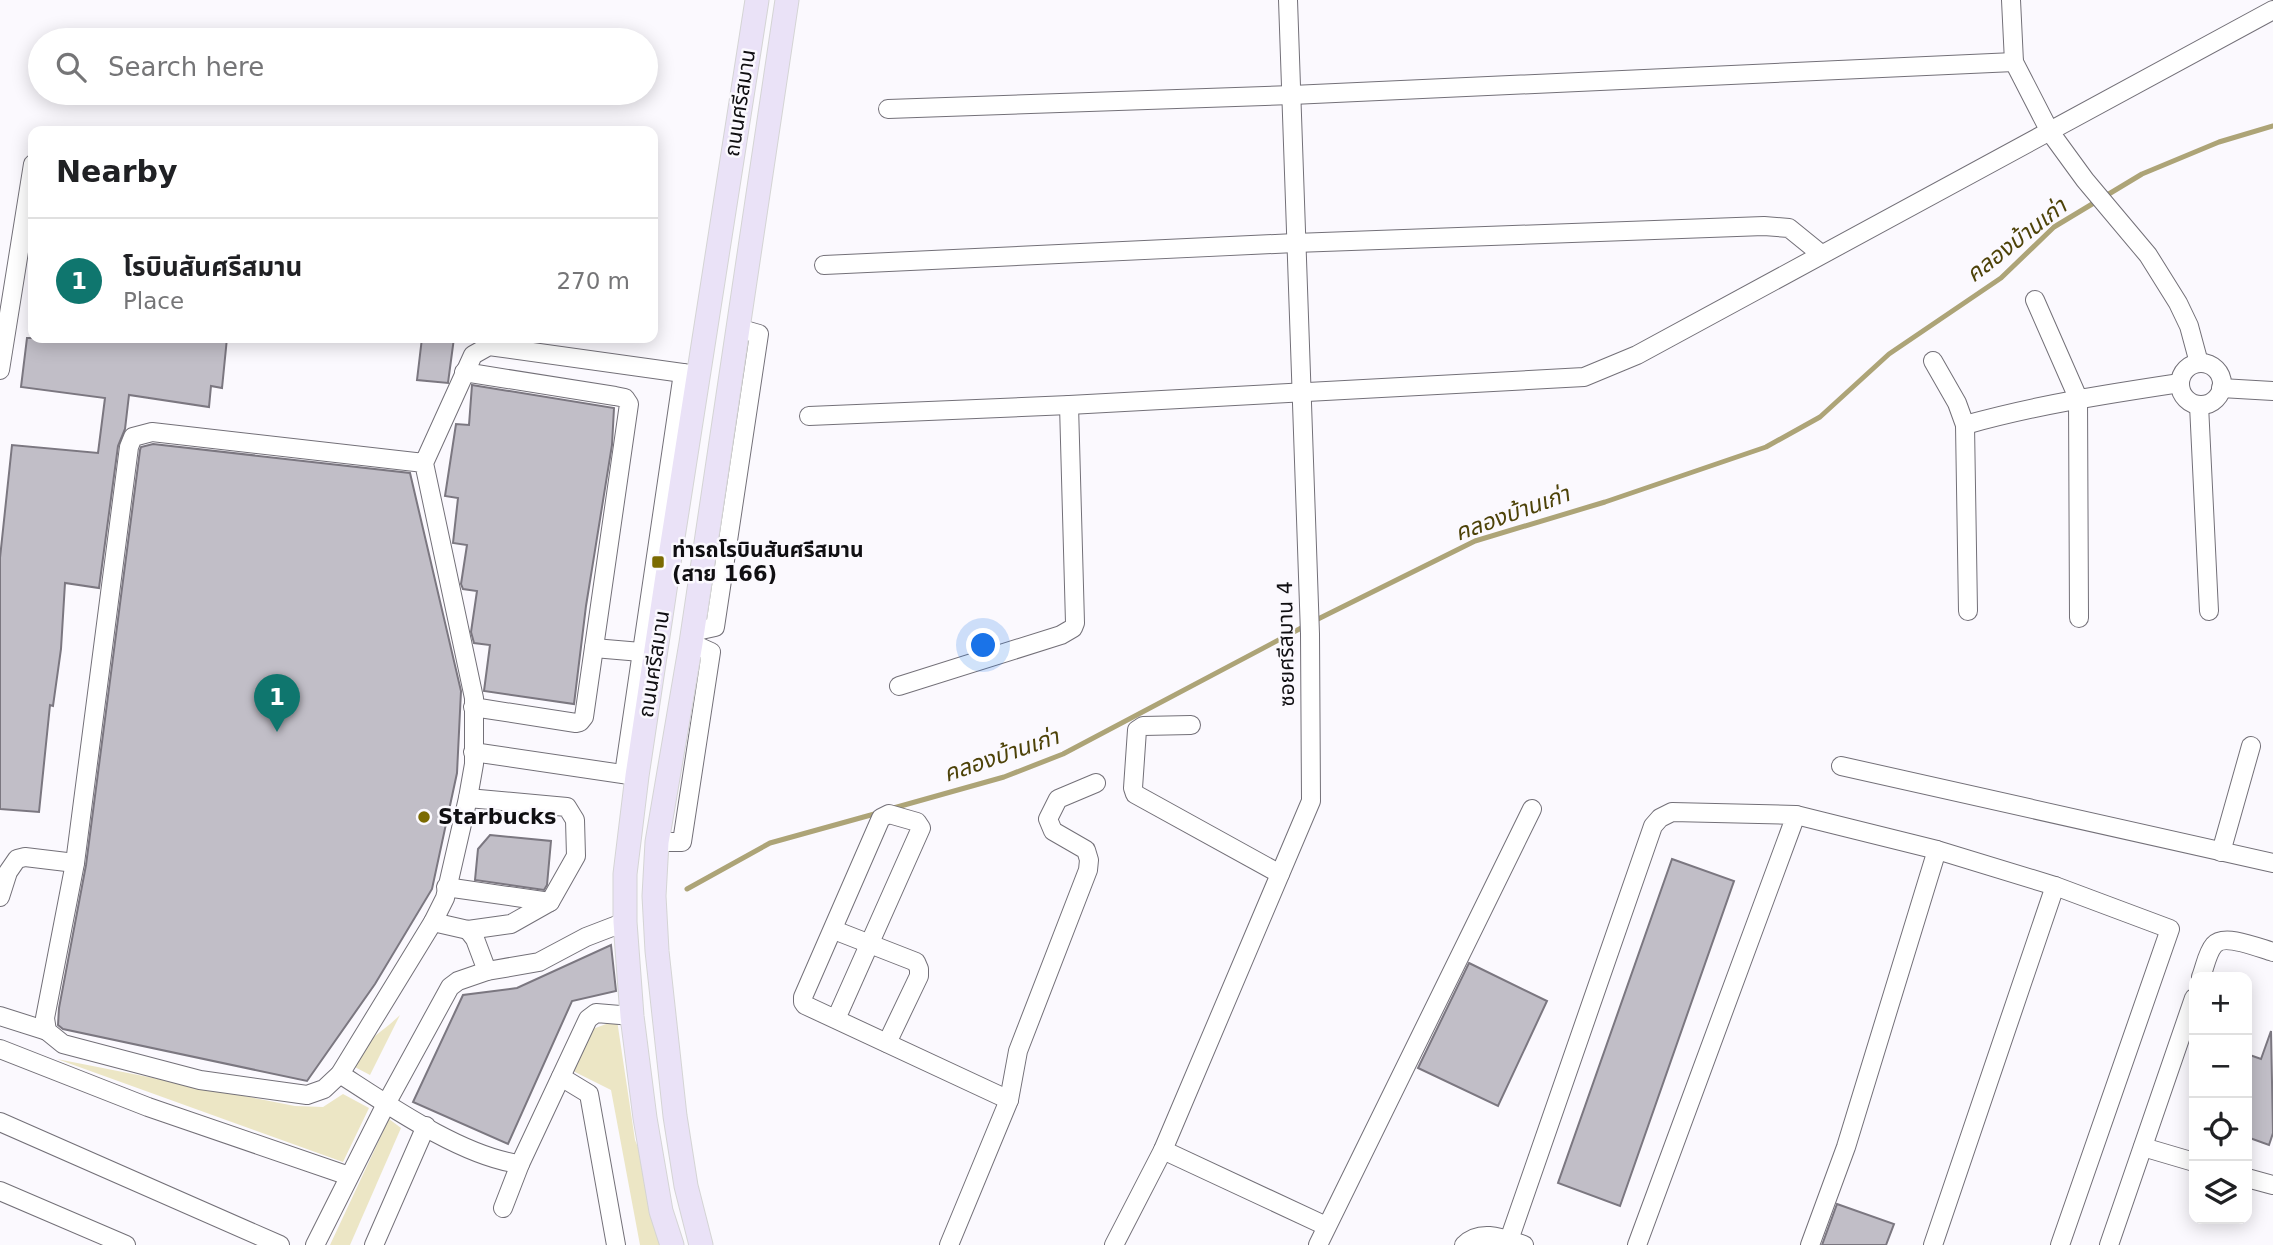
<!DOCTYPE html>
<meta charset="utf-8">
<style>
:root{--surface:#fff;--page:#f2f2f2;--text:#202124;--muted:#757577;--line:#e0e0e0;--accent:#0f766e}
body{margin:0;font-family:"DejaVu Sans","Noto Sans Thai",sans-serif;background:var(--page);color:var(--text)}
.controls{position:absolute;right:21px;bottom:21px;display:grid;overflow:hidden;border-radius:14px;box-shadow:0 4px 18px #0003}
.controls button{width:63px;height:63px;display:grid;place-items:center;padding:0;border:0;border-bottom:2px solid var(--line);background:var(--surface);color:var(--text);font:35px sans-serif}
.you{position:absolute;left:984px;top:646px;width:24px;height:24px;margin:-18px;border:5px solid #fff;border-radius:50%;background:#1a73e8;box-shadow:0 0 0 10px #1a73e833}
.badge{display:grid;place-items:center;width:46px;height:46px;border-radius:50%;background:var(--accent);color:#fff;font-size:23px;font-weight:700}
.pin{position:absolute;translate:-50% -58px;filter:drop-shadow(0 2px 4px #0008)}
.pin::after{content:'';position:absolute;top:37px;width:24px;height:21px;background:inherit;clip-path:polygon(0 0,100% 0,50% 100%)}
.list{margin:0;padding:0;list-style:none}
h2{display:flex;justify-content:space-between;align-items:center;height:91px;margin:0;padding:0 28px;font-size:30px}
h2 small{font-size:23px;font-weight:400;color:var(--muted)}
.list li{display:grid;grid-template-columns:46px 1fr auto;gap:21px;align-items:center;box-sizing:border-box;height:126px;padding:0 28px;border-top:2px solid var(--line)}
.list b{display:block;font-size:26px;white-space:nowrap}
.list p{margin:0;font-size:23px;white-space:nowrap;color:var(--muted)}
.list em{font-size:23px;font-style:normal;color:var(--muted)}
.icon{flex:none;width:38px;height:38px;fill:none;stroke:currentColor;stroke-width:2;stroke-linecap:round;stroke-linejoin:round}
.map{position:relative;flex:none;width:2273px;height:1245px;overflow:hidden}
.search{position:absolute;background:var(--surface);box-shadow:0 4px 18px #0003;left:28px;top:28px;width:630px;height:77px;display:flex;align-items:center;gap:18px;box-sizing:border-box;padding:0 24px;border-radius:38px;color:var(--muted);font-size:26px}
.panel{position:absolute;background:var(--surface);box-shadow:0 4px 18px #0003;left:28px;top:126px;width:630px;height:217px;border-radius:14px}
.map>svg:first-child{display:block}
.green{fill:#ece6c5}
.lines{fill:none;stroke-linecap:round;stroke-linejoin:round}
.stream{stroke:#ada477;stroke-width:5}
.building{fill:#c1bec7;stroke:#7b7780;stroke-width:2}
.minor-casing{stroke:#737078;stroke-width:20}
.major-casing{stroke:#d4d4d4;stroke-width:25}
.minor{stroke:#fff;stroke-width:18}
.major{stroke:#eae2f7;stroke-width:23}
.poi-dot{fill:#7b6a01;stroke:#fbf9fe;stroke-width:2.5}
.labels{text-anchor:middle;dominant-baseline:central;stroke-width:5;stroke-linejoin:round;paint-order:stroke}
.street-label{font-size:21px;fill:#100f12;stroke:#fbf9fe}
.poi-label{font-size:21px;font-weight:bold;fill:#100f12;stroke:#fbf9fe;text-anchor:start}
.water-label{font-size:23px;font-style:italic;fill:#4d4208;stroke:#fbf9fe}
</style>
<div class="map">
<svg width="2273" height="1245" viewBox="0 0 2273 1245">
<rect width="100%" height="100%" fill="#fbf9fe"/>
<g class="green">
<path d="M400 1015 370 1075 351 1065C359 1044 383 1032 400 1015Z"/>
<path d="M617 1020 635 1140 648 1172 664 1245H640L611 1090 573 1071 590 1030Z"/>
<path d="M57 1059 295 1106 323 1107 343 1094 369 1108 343 1162Z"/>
<path d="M389 1119 401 1128 350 1245H330Z"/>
</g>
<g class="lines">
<g class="stream">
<path d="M1314 621 1475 541 1605 502 1766 447 1820 417 1889 354 2001 278 2054 227 2142 174 2219 142 2273 126"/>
<path d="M890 809 1004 777 1063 754 1305 626"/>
<path d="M687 889 770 843 878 813"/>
</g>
</g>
<g class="building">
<path d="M27 338H84L112 341V338H227L222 388 211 386 209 407 129 395 125 429 118 446 99 588 65 583 61 649 53 706 50 705 39 812 0 809V558L12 445 98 453 105 398 21 387Z"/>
<path d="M422 338H454L448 383 417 380Z"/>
<path d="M472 385 614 408 612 445 586 606 574 704 484 691 490 645 474 643 471 632 477 591 463 589 461 584 467 545 453 543 458 498 445 496 456 424 469 425Z"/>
<path d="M153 444 410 473 461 691 457 773 432 889 375 984 307 1081 63 1029 58 1025 59 1008 86 865 140 450 141 447Z"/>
<path d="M490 835 551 841 547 885 544 890 475 880 478 849Z"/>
<path d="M1672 859 1734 881 1620 1206 1558 1183Z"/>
<path d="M611 945 616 991 572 1001 508 1144 413 1102 463 995 517 988Z"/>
<path d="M1469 963 1547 1001 1498 1106 1418 1068Z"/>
<path d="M2271 1031 2273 1133 2269 1145 2247 1137V1054L2261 1059Z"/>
<path d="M1837 1204 1894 1224 1886 1245H1822Z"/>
</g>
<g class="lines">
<defs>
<g id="minor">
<path d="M2011 0 2014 62 2050 132 2085 180 2148 255 2178 303 2189 326 2199 363"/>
<path d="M888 109 1292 95 2014 62"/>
<path d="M824 265 1295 243 1764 226 1789 228 1821 254"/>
<path d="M2035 300 2078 398 2079 618"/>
<path d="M1933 361 1957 403 1965 425 1968 611"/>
<circle cx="2201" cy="384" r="21"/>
<path d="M0 370 33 164"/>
<path d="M464 372 615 396 625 398 629 404 584 717 580 722 576 723 473 707"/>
<path d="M2221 388 2273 391"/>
<path d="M2199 405 2209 611"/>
<path d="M809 416 1069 405 1584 377 1637 355 2273 10"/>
<path d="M1965 425C2036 405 2107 394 2180 383"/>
<path d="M424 463 152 432 133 437 129 447 75 863 45 1018 47 1031 63 1044 200 1080 307 1095 324 1089 340 1074 433 922 445 898 468 798 474 764V698L424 463 473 355 489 346 697 375"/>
<path d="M692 632 715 627 759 334 738 328"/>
<path d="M594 648 641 652"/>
<path d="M899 686 1061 635 1073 628 1075 623 1069 405"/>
<path d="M1191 725 1143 726 1137 730 1133 788 1135 794 1280 874"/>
<path d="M473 752 636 776"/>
<path d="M1841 766 2273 863"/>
<path d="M624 774 683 373"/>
<path d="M1796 815 1937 850 2055 886 2170 929 2060 1245"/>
<path d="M657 842H682L711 652 691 643"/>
<path d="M2221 852 2251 746"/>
<path d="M446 887 550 902"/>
<path d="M0 897 8 872 17 859 25 857 75 863"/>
<path d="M433 922 468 930 511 924 550 902 576 856 575 820 567 807 468 798"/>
<path d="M468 930 475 939 487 971"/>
<path d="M834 930 916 962 919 969V976L887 1043"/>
<path d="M2201 977C2205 967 2207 953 2214 945 2224 933 2259 948 2273 952"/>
<path d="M0 1016 47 1031"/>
<path d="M836 1019 921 828 917 822 889 814 881 818 803 997V1002L805 1005C873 1036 941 1068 1009 1100"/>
<path d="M0 1049 148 1107 349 1176"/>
<path d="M340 1074C388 1105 463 1157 520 1164L588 1019 596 1013 632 1016"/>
<path d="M561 1077 589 1094 616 1245"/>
<path d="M0 1122 280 1245"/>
<path d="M2143 1147 2194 1162"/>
<path d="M1163 1150 1326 1226"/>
<path d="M2247 1178 2273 1185"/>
<path d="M0 1191 126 1245"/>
<path d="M503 1208 520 1164"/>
<path d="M1509 1240 1653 826 1660 818 1672 812 1796 815 1637 1245"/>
<path d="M315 1245 386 1104 450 987 458 981 487 971 539 962 586 937 625 922"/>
<path d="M374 1245 426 1126"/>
<path d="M949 1245 1009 1100 1018 1051 1088 870 1089 860 1086 850 1053 831 1048 819 1058 799 1096 783"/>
<path d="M1114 1245 1163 1150 1311 801 1310 634 1288 0"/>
<path d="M1318 1245 1532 809"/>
<path d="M1464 1245C1481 1228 1505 1239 1524 1245"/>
<path d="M1810 1245 1846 1147 1937 850"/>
<path d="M1933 1245 2055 886"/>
<path d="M2109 1245 2194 998"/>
</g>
<g id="major">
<path d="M672 1245 661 1211 645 1118 632 1016 625 922V874L637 776 669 563 757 0"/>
<path d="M701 1245 686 1186 675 1116 657 951 654 896 657 842 691 643 787 0"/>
</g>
</defs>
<use href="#minor" class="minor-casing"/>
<use href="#major" class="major-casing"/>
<use href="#minor" class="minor"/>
<use href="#major" class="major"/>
</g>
<g class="poi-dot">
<rect x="651" y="555" width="14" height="14" rx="3.5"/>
<circle cx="424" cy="817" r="7"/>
</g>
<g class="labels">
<g class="street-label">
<text transform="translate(740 103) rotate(-81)">ถนนศรีสมาน</text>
<text transform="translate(1286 644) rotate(-91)">ซอยศรีสมาน 4</text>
<text transform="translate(654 664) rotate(-81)">ถนนศรีสมาน</text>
</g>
<g class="poi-label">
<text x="672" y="550">ท่ารถโรบินสันศรีสมาน<tspan x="672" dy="24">(สาย 166)</tspan></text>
<text x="438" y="817">Starbucks</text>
</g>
<g class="water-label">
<text transform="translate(2016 240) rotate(-38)">คลองบ้านเก่า</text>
<text transform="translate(1512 513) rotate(-20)">คลองบ้านเก่า</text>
<text transform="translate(1001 755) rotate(-19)">คลองบ้านเก่า</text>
</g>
</g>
</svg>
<div class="controls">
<button>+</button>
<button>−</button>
<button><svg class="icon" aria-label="locate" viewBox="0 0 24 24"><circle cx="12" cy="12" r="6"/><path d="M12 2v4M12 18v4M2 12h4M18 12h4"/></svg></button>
<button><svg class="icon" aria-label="layers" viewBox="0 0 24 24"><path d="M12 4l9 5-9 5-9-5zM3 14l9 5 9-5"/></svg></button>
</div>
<div class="you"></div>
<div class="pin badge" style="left:277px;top:732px">1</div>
<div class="search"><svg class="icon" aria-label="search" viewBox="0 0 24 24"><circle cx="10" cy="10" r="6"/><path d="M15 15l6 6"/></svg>Search here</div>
<section class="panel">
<h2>Nearby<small></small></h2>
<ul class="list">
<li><span class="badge">1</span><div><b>โรบินสันศรีสมาน</b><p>Place</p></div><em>270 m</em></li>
</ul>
</section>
</div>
